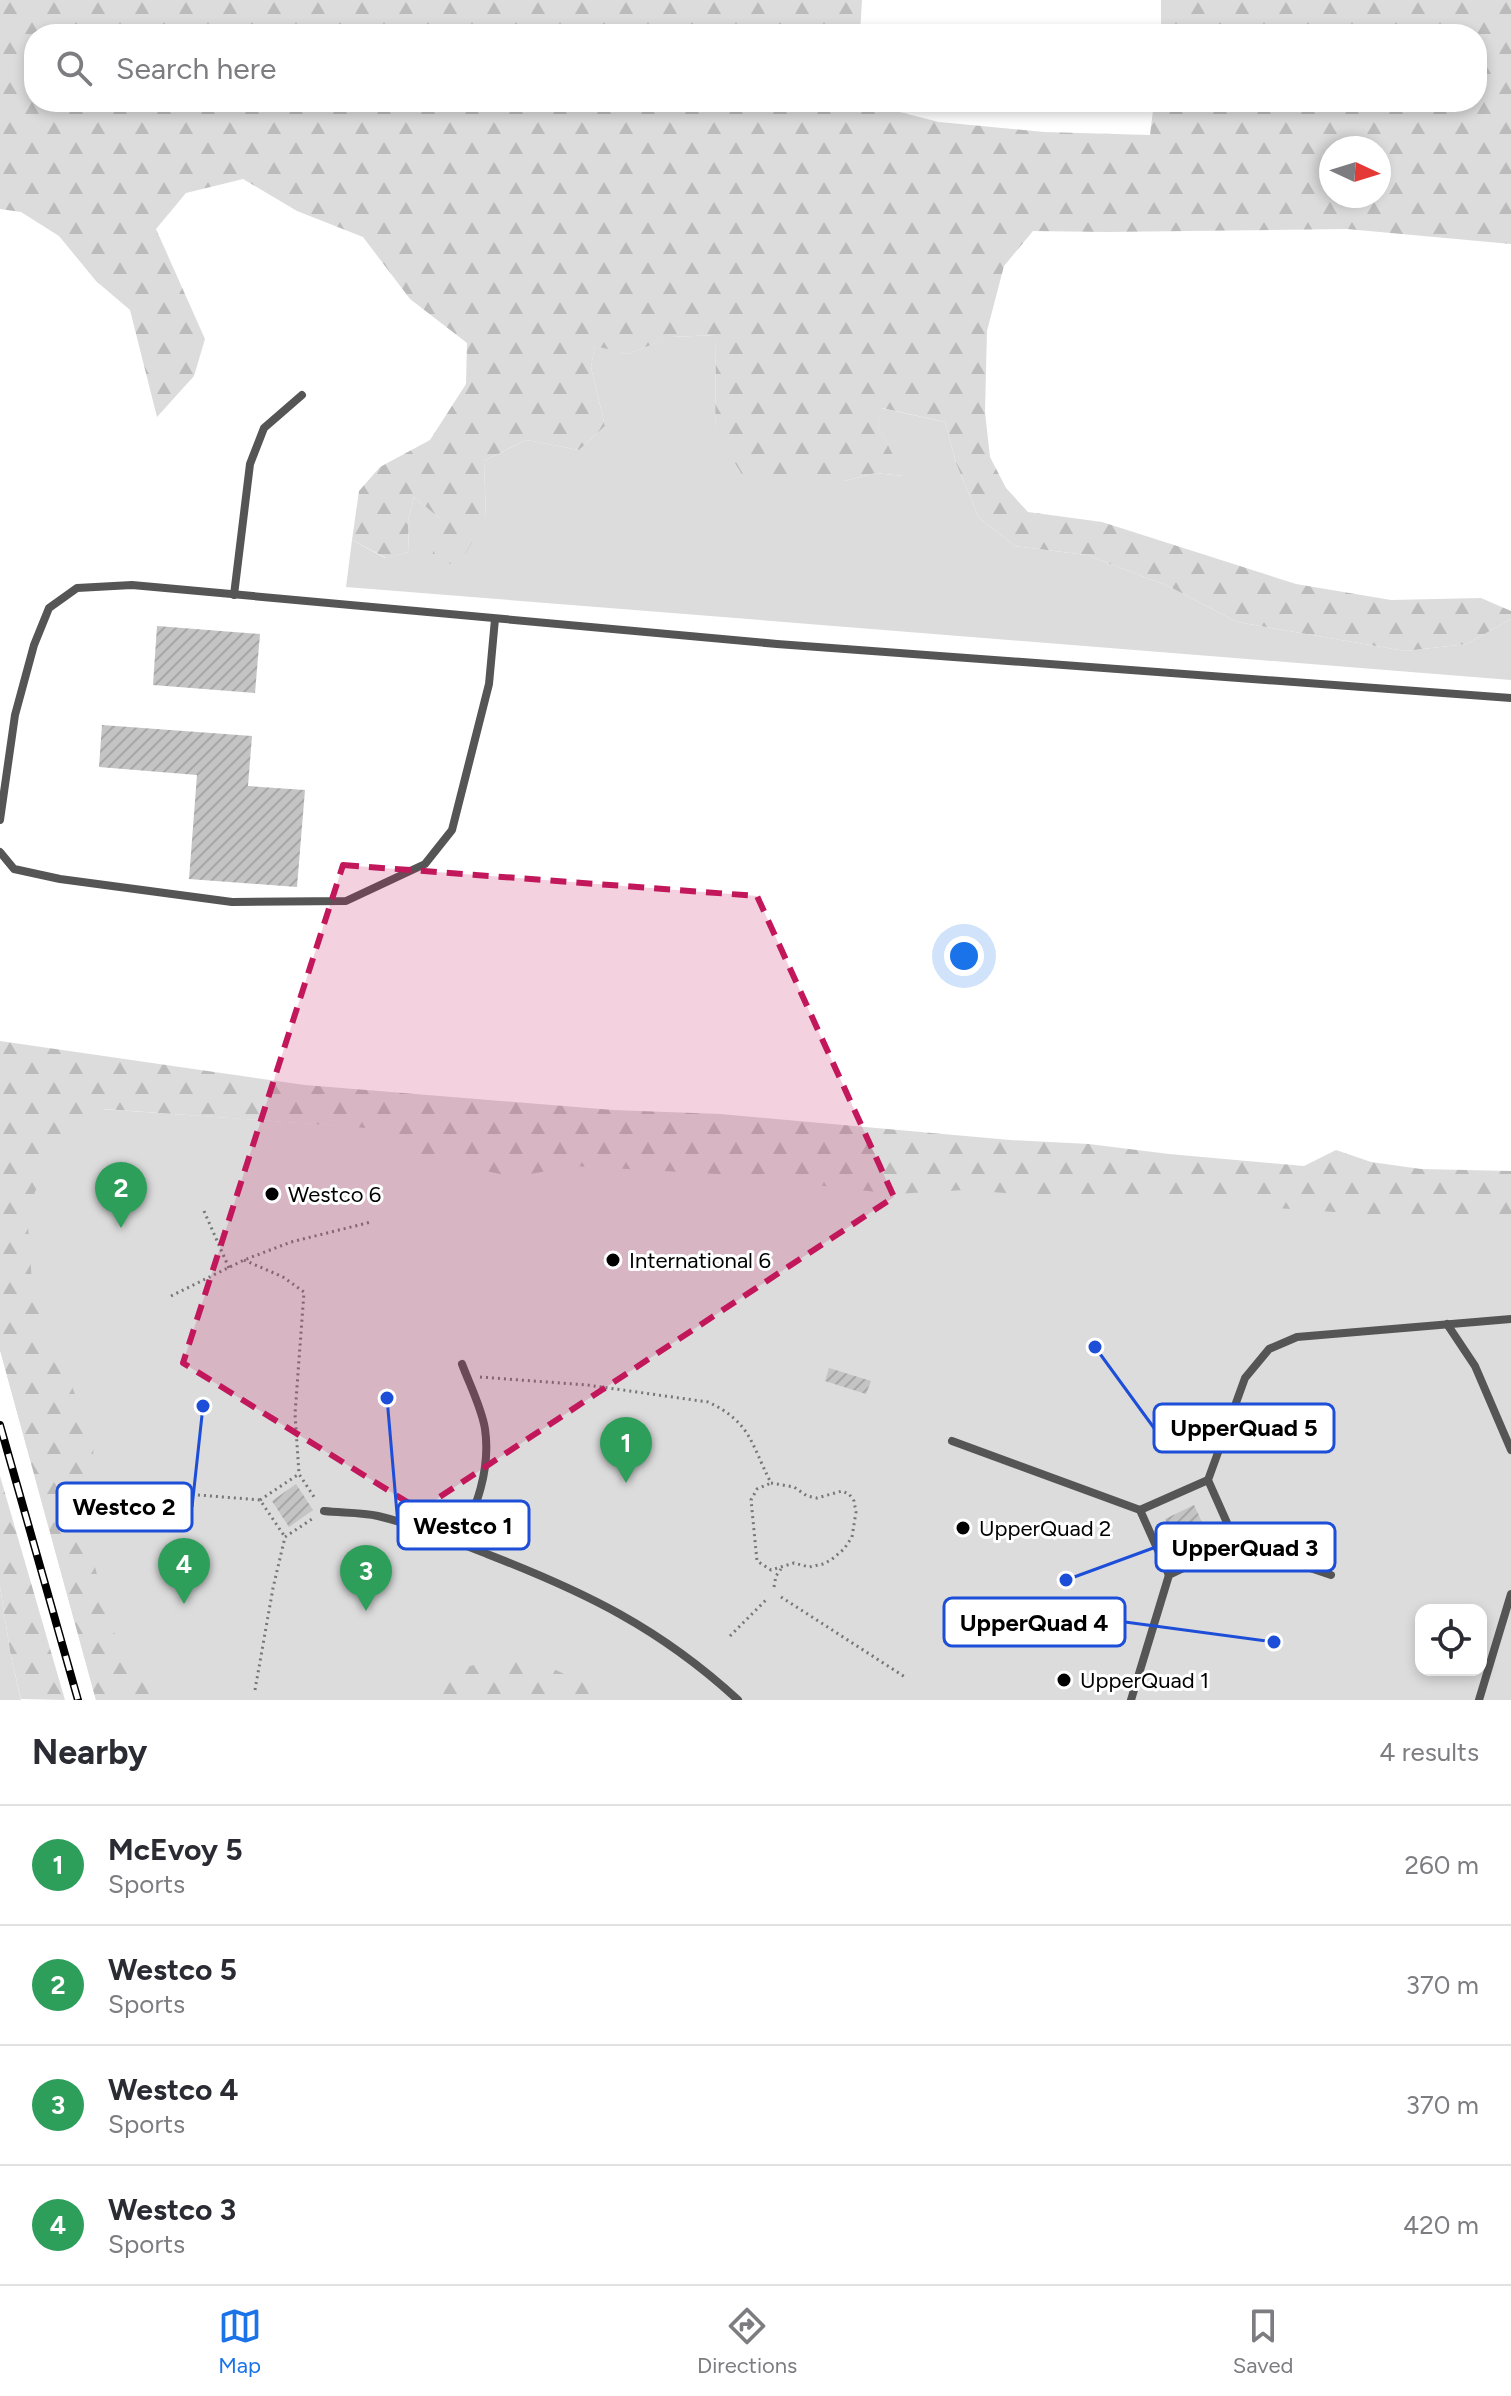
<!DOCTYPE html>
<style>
:root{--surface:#fff;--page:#f2f2f3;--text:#2b2b33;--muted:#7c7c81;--line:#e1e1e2;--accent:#1a73e8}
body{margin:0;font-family:Figtree,sans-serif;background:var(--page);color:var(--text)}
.controls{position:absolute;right:24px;bottom:24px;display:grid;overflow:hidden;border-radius:16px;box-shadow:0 4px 12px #0003}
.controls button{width:72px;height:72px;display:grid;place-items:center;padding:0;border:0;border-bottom:2px solid var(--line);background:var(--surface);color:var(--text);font:40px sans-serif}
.compass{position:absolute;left:1319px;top:136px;width:72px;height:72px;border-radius:50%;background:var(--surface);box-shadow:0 4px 12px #0003;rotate:94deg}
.you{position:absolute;left:964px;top:956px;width:28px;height:28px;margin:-20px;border:6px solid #fff;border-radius:50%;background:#1a73e8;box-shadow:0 0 0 12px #1a73e833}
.badge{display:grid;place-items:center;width:52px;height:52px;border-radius:50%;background:var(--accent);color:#fff;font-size:26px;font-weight:700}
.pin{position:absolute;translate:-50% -66px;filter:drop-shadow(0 2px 4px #0008)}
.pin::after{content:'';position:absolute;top:42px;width:28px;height:24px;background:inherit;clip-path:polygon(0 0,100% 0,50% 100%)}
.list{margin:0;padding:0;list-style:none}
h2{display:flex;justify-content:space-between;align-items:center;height:104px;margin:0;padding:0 32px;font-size:34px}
h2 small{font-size:26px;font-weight:400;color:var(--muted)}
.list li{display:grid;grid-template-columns:52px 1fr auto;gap:24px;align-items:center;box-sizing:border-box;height:120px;padding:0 32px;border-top:2px solid var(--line)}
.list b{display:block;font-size:30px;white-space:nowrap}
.list p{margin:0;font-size:26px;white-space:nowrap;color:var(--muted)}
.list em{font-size:26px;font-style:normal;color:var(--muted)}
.icon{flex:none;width:44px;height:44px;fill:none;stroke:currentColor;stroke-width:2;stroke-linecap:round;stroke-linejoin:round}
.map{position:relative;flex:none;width:1511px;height:1700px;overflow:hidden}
.search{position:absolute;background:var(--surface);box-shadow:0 4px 12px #0003;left:24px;right:24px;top:24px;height:88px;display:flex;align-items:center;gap:20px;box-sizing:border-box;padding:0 28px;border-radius:32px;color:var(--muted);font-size:30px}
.sheet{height:584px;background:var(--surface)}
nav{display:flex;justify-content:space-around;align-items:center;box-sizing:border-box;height:112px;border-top:2px solid var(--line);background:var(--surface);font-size:22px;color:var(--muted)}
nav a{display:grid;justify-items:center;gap:4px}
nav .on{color:var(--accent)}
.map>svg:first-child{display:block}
.green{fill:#dcdcdc;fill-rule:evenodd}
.forest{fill:url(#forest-firs);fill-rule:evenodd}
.building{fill:url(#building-hatch)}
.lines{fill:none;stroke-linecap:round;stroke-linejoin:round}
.path{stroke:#777;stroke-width:3;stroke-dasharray:2 4;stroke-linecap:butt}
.lane{stroke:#555;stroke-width:8}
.rail-casing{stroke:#000;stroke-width:8}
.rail{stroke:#fff;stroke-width:5;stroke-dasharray:15;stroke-linecap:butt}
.marked{fill:#c2185b;fill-opacity:0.2;stroke:#c2185b;stroke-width:6;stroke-dasharray:16 10;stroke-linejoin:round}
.poi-dot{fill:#000;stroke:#fff;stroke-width:3}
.labels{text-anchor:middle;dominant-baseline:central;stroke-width:6;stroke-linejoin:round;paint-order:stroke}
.poi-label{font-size:22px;fill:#000;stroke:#fff;text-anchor:start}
.leader{fill:none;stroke:#1d4ed8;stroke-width:3}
.callout-dot{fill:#1d4ed8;stroke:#fff;stroke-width:3}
.callout{fill:#fff;stroke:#1d4ed8;stroke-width:3}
.callout-label{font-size:24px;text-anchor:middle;font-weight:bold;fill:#000}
</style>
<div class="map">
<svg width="1511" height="1700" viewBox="0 0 1511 1700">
<defs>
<pattern id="forest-firs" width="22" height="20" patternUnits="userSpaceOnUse" patternTransform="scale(2)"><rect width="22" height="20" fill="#dcdcdc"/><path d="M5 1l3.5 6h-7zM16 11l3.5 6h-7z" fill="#bbb"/></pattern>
<pattern id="building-hatch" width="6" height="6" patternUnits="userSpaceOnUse" patternTransform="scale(2)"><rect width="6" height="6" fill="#c4c4c4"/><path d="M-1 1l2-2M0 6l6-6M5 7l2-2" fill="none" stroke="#a7a7a7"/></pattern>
</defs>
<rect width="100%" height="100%" fill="#fff"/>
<g class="green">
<path d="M716 335 715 431 845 481 875 473 903 476 878 426 881 408 945 422 956 463 979 518 1015 546 1087 555 1168 586 1237 622 1405 651 1467 644 1511 619V680L346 587 352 540 385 558 409 552 408 521 414 497 439 518 486 519 484 461 526 440 579 450 605 426 591 367 595 345 628 354 670 337Z"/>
<path d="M0 1102 1511 1207V1700H96L0 1350ZM1421 1610H1481V1670H1421Z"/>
<path d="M0 1587 11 1657 21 1700H0Z"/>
</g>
<g class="forest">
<path d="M0 0H862L860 34H34V102H860L939 122 1044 132 1150 135 1154 102H1477V34H1161V0H1511V244L1347 229 1106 232 1033 231 1004 266 987 331 985 412 990 457 1006 488 1028 512 1102 522 1296 584 1391 600 1481 598 1511 611V619L1467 644 1405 651 1237 622 1168 586 1087 555 1015 546 979 518 956 463 945 422 882 408 878 426 904 476 875 473 845 481 743 476 715 431 716 335 671 337 628 354 595 346 591 367 605 426 579 450 526 440 484 461 486 519 458 566 432 558 439 518 414 497 408 521 409 552 386 558 352 540 359 491 380 467 430 440 466 384 467 343 410 299 363 237 297 211 243 179 186 193 156 229 205 339 194 376 157 417 130 310 96 281 59 236 21 212 0 209ZM1379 148V196H1331V148Z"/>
<path d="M0 1041 305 1085 613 1110 720 1114 1010 1140 1089 1144 1169 1154 1304 1166 1336 1150 1371 1162 1421 1169 1511 1171V1214L1394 1216 1276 1208 1201 1196 1101 1200 965 1190 895 1194 717 1174 574 1166 514 1177 459 1165 404 1149 380 1129 104 1109 53 1151 31 1201 28 1226 32 1283 47 1340 73 1389 94 1447 84 1524 110 1625 134 1669 161 1695 158 1700H96L0 1350Z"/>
<path d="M0 1476 65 1700 21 1699 11 1657 0 1587Z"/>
<path d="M503 1657 536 1661 621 1700H403L452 1671Z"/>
</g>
<g class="building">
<path d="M157 626 260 634 255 693 153 685Z"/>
<path d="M102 725 252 736 248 786 305 790 297 887 189 879 197 775 99 767Z"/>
<path d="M829 1368 871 1381 866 1394 825 1381Z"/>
<path d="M296 1484 313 1510 289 1527 272 1501Z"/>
<path d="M1194 1505 1208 1535 1179 1549 1165 1519Z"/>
</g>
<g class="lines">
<g class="path">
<path d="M204 1211 229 1268"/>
<path d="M244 1260 283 1277 304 1292 295 1414 299 1474 316 1500"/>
<path d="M171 1296 244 1260 291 1242 371 1222"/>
<path d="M480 1377 587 1385 708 1402C751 1422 751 1444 771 1483"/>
<path d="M771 1483 794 1487 807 1496 817 1498 842 1491 849 1494 854 1501 856 1512 852 1537 844 1549 831 1560 823 1564 809 1567 794 1563 771 1570 757 1561 751 1500 757 1489Z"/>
<path d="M186 1494 260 1500 285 1537"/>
<path d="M260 1500 299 1474"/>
<path d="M774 1587 776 1576 781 1569"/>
<path d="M781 1597 905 1677"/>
<path d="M730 1636 768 1598"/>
<path d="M255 1690 273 1588 285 1537 315 1517"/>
</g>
<g class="lane">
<path d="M234 595 250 464 264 428 302 395"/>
<path d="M0 820 15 715 34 645 49 608 77 588 132 585 777 644 1511 698"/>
<path d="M0 852 14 869 60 879 232 902 346 901 425 864 452 830 489 684 495 619"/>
<path d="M1447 1324 1475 1366 1511 1450"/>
<path d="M952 1441 1140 1510 1169 1575"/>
<path d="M1140 1510 1208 1480"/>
<path d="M324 1511C341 1513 361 1512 378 1516 415 1525 452 1540 487 1554 585 1592 660 1628 738 1700"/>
<path d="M459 1543C476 1508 491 1470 485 1429 482 1409 469 1383 462 1364"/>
<path d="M1331 1575 1236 1543 1208 1480 1245 1378 1269 1349 1297 1337 1511 1319"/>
<path d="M1131 1700 1169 1575 1236 1543"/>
<path d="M1479 1700 1511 1594"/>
</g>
<defs>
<path id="rail" d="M0 1425 78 1700"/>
</defs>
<use href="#rail" class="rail-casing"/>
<use href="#rail" class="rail"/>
</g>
<path class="marked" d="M343 865 757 896 894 1197 420 1510 183 1363Z"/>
<g class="poi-dot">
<circle cx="272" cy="1194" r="8"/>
<circle cx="613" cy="1260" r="8"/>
<circle cx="963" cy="1528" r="8"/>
<circle cx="1064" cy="1680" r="8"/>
</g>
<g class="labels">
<g class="poi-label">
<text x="288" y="1194">Westco 6</text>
<text x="629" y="1260">International 6</text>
<text x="979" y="1528">UpperQuad 2</text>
<text x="1080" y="1680">UpperQuad 1</text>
</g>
</g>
<path class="leader" d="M1095 1347L1154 1428M203 1406L192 1507M387 1398L398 1525M1066 1580L1156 1547M1274 1642L1125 1622"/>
<g class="callout-dot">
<circle cx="1095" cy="1347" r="8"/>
<circle cx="203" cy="1406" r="8"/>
<circle cx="387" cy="1398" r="8"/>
<circle cx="1066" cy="1580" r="8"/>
<circle cx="1274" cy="1642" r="8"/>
</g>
<g class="callout">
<rect x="1154" y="1404" width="180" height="48" rx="8"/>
<rect x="57" y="1483" width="135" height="48" rx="8"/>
<rect x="398" y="1501" width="131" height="48" rx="8"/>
<rect x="1156" y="1523" width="179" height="48" rx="8"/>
<rect x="944" y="1598" width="181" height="48" rx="8"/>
</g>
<g class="callout-label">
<text x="1244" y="1436">UpperQuad 5</text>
<text x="124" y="1515">Westco 2</text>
<text x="463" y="1534">Westco 1</text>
<text x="1245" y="1556">UpperQuad 3</text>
<text x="1034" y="1631">UpperQuad 4</text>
</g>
</svg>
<div class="controls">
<button><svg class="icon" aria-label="locate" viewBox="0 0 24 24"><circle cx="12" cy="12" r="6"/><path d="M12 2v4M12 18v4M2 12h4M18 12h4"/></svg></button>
</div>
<svg class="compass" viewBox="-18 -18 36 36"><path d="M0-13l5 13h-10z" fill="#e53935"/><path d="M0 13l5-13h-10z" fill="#7c7c81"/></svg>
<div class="you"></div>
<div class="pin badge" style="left:626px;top:1483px;background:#2e9e5b">1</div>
<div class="pin badge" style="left:121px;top:1228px;background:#2e9e5b">2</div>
<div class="pin badge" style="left:366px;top:1611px;background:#2e9e5b">3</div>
<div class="pin badge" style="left:184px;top:1604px;background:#2e9e5b">4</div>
<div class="search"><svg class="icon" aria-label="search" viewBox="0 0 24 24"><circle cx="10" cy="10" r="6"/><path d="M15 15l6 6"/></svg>Search here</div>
</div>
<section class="sheet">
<h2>Nearby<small>4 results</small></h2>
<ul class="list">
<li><span class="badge" style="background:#2e9e5b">1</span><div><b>McEvoy 5</b><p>Sports</p></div><em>260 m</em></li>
<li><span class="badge" style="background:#2e9e5b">2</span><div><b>Westco 5</b><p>Sports</p></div><em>370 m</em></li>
<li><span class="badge" style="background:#2e9e5b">3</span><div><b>Westco 4</b><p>Sports</p></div><em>370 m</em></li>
<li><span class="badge" style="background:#2e9e5b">4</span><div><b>Westco 3</b><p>Sports</p></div><em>420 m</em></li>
</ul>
</section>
<nav>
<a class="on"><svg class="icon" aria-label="map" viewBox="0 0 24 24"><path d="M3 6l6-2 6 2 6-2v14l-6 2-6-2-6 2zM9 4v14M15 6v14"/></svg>Map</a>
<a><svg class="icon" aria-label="directions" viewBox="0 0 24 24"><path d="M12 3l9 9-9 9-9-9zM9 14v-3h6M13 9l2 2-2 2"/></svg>Directions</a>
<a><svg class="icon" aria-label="saved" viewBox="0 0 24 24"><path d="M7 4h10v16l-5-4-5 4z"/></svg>Saved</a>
</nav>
